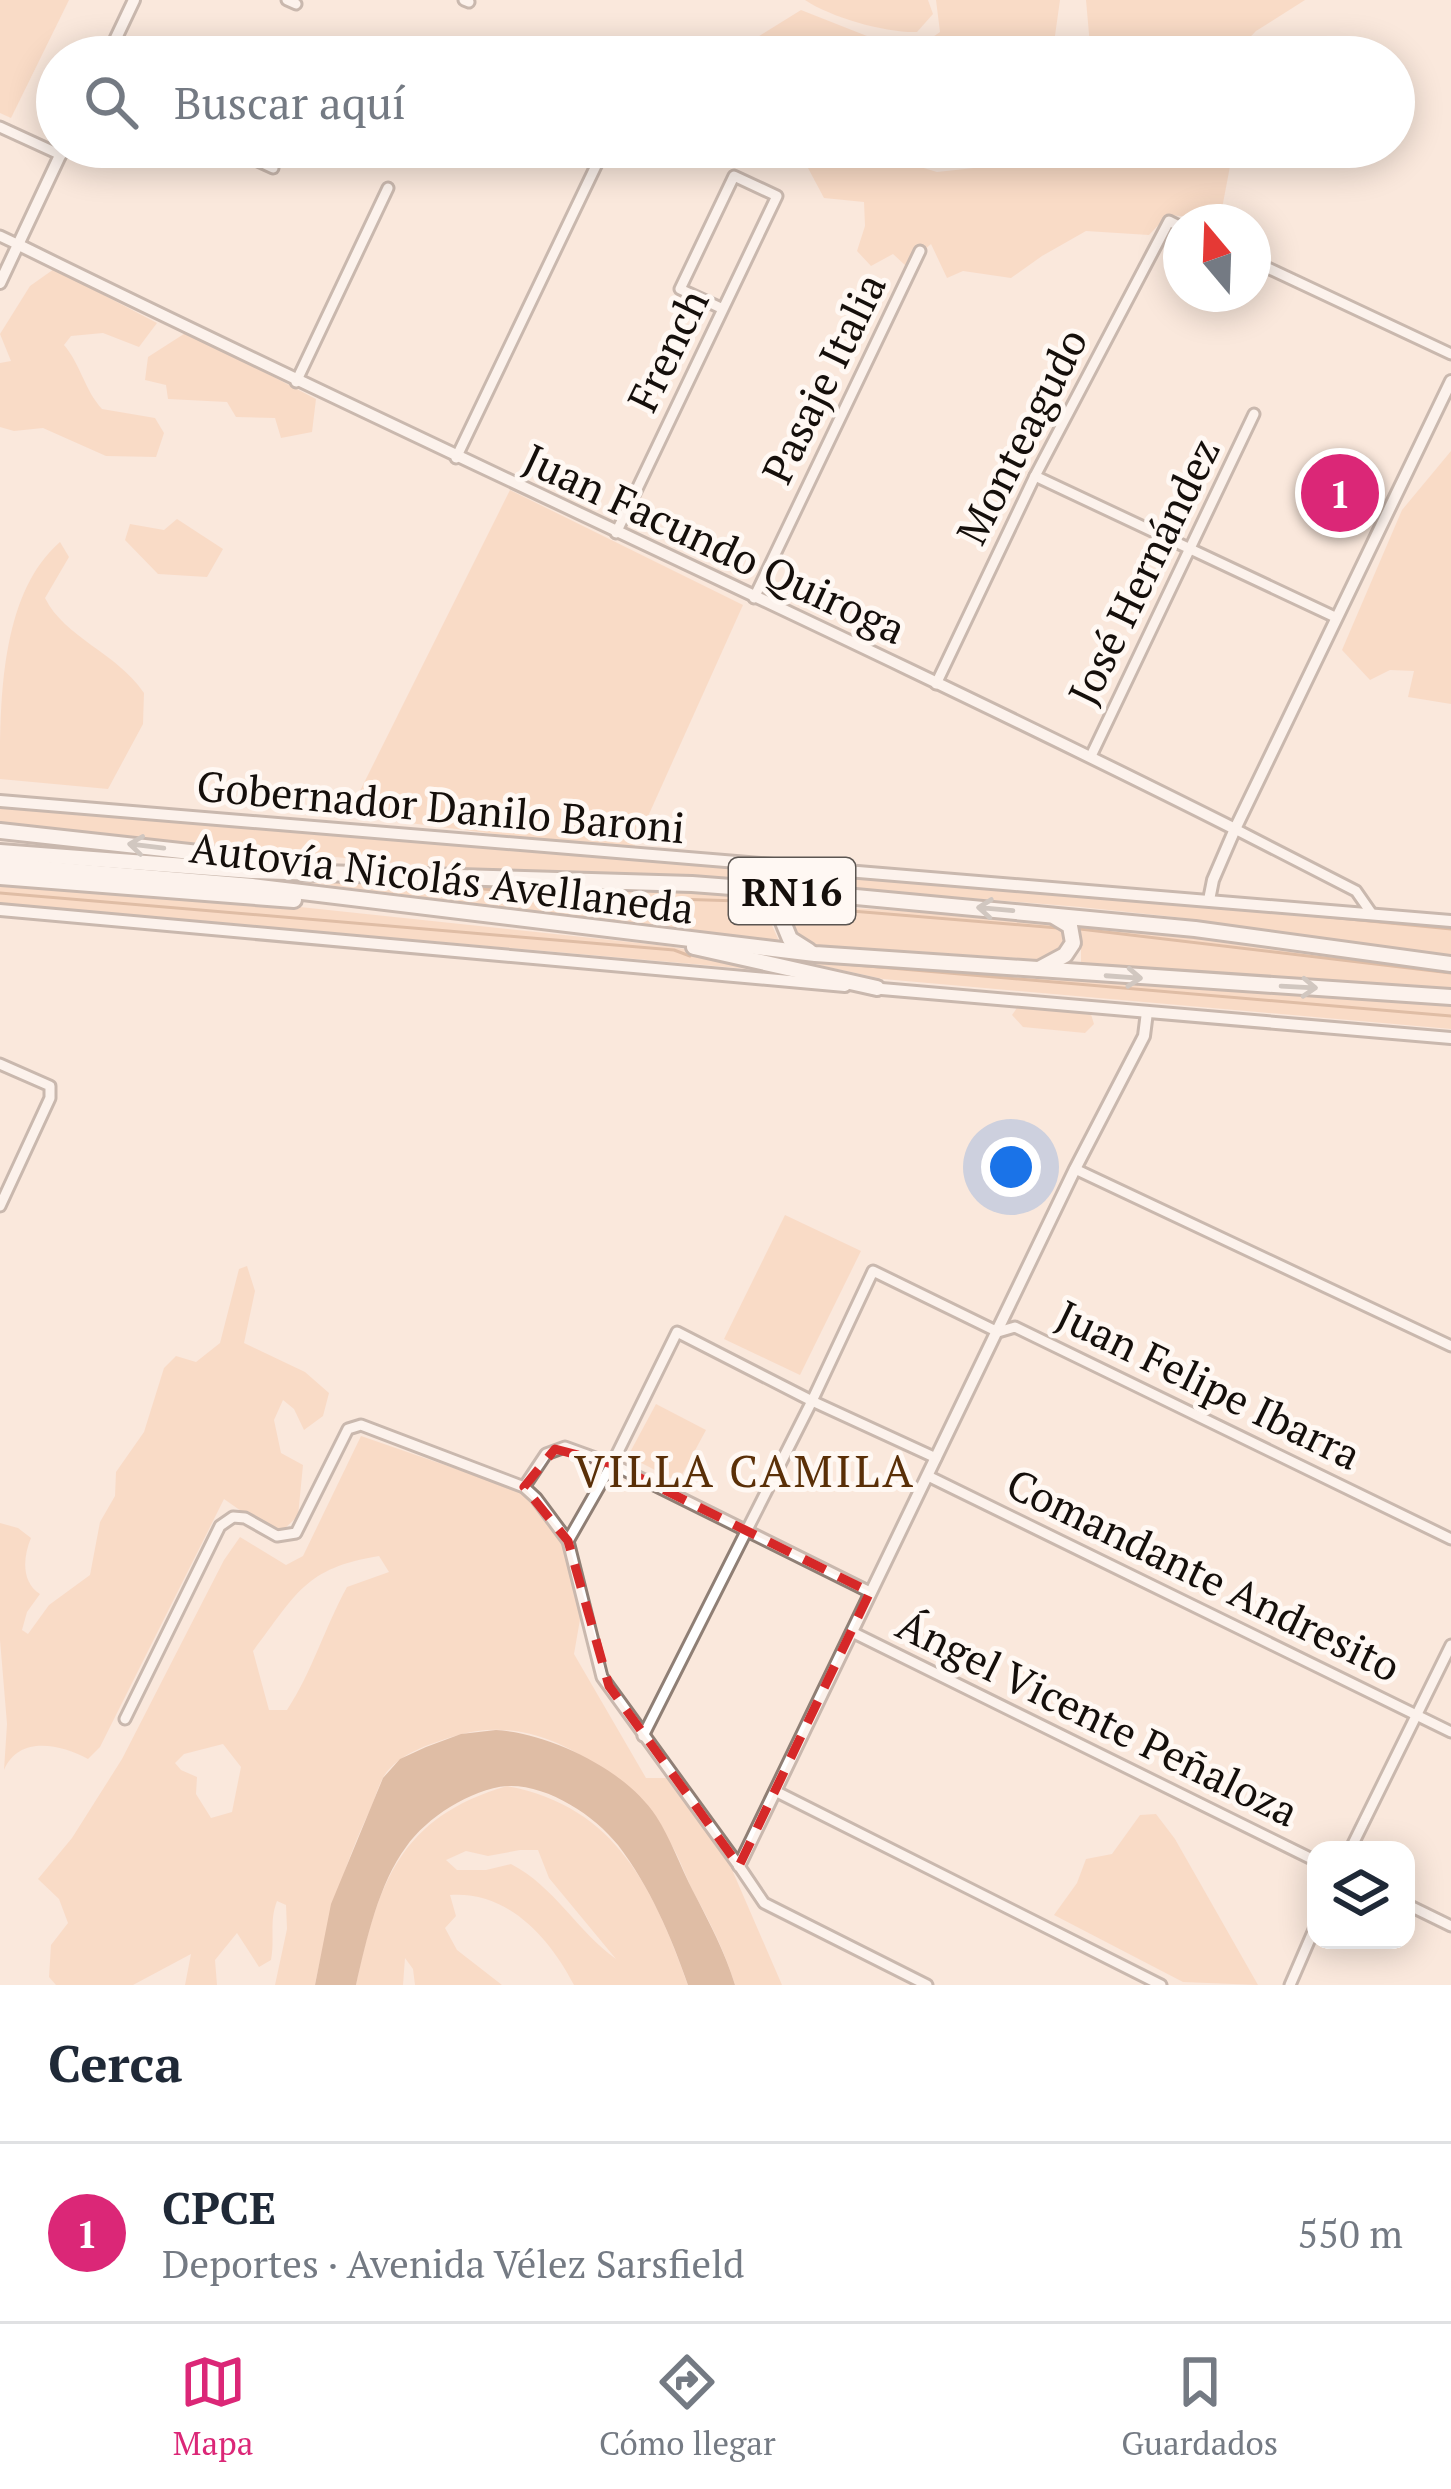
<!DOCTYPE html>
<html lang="es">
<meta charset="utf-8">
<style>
:root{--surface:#fff;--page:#f6f6f7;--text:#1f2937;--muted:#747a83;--line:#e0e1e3;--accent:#db2777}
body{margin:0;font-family:"PT Serif",serif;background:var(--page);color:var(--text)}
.controls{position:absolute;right:36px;bottom:36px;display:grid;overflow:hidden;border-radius:24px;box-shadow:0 6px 30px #0003}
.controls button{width:108px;height:108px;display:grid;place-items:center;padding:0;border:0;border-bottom:3px solid var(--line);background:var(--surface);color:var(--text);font:60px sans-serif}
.compass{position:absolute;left:1163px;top:204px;width:108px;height:108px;border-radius:50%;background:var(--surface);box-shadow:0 6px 30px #0003;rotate:341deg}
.you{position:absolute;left:1011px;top:1167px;width:42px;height:42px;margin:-30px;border:9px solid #fff;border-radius:50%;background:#1a73e8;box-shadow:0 0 0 18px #1a73e833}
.badge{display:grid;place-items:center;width:78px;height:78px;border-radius:50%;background:var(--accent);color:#fff;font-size:39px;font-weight:700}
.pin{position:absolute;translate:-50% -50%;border:6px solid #fff;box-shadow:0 3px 12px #0006}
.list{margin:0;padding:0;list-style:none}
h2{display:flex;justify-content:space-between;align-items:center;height:156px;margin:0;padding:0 48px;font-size:51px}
h2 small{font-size:39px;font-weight:400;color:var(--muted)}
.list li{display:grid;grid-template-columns:78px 1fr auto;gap:36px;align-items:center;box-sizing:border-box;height:180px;padding:0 48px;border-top:3px solid var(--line)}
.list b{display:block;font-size:45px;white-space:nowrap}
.list p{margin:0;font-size:39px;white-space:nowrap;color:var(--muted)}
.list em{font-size:39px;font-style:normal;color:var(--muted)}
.icon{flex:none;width:66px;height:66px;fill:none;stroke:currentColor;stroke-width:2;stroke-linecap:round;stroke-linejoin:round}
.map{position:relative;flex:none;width:1451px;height:1985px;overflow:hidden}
.search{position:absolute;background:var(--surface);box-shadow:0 6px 30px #0003;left:36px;right:36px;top:36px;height:132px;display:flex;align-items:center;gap:30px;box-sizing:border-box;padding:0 42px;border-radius:66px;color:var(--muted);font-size:45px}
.sheet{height:336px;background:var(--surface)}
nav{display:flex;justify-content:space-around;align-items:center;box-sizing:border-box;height:168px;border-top:3px solid var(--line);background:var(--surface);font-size:33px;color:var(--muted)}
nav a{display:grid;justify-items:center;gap:6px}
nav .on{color:var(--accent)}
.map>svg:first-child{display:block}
.green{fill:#f9ccac;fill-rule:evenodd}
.water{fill:#bf8963}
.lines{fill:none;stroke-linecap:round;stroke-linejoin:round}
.stream{stroke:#bf8963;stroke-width:3}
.minor-casing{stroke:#8f7f75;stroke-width:15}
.tertiary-casing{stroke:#8f7f75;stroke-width:16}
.trunk-casing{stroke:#8f7f75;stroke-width:20}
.minor{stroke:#fff;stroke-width:9}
.tertiary{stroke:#fff;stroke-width:10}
.trunk{stroke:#fff;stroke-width:14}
.oneway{stroke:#a19f9d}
.marked{fill:none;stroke:#d62828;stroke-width:9;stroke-dasharray:24 15;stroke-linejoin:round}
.labels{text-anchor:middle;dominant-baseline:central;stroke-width:10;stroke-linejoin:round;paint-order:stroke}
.shield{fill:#fff8f3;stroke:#5b5551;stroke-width:3}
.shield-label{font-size:39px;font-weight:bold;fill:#150f0b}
.street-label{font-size:42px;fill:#150f0b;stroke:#fff8f3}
.neighbourhood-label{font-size:45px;letter-spacing:3px;fill:#5a2f07;stroke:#fff8f3}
</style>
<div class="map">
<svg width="1451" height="1985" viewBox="0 0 1451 1985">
<rect width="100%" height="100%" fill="#fae8dc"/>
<g class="green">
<path d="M0 0H69L11 118 0 113Z"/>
<path d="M805 0H928L933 14 917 32C886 33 832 18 805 0Z"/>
<path d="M936 0H1060L1052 57H768L756 38 801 10 910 53 940 32Z"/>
<path d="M1086 0H1305L1256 31 1231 57H1091Z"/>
<path d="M819 147H854L937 172 983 167 1030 152 1035 147H1221L1231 161 1220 219 1168 215 1149 235 1086 231 1042 256 1011 278 963 271 947 278 931 244 906 266 893 254 871 266 857 251 865 226 864 202 824 198 808 168Z"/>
<path d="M54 269 157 323 139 347 103 333 71 336 64 345C81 365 84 389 102 409L155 418 164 433 156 457 106 456 43 428 14 431 0 427V363L11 361 0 334 30 286Z"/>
<path d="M187 332 316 399 312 432 281 438 275 418 236 417 227 402 168 399 166 385 145 380 148 357Z"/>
<path d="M1451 451V704L1408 697 1414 671 1390 670 1370 680 1342 650 1402 510Z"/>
<path d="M510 490 743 605 632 852 348 815Z"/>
<path d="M177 519 223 549 207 577 158 574 125 540 130 524 164 530Z"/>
<path d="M60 542 69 557 45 598C65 638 116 652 144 693L143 724 108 789 0 779C0 701 0 594 60 542Z"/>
<path d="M0 806 1451 928V956L1175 917 1080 907 725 878 453 869 0 823Z"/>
<path d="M303 882 689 890 769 898 774 900 771 923 779 941Z"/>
<path d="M0 883 300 907 667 946 840 977 0 903Z"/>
<path d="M805 905 1046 920 1060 926 1068 943 1050 960 804 944 788 929 793 911Z"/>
<path d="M1072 923 1151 930 1451 971V989L1081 965V937Z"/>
<path d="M768 954 1451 1005V1029L883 979Z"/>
<path d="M1019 1005 1090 1011 1094 1024 1085 1033 1023 1027 1012 1015Z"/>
<path d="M785 1215 861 1251 800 1375 724 1339Z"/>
<path d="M247 1266 255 1291 244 1343 305 1372 329 1393 323 1416 304 1430 294 1409 283 1400 274 1420 281 1453 303 1465 298 1516 284 1529 261 1525 224 1499 100 1747 88 1759C60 1744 19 1735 4 1770L7 1724 0 1640V1523L18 1528 31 1538C23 1557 21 1582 40 1594L27 1612 22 1630 28 1634 49 1605 90 1575 100 1522 115 1496 116 1472 144 1432 164 1368 176 1356 196 1362 220 1343 239 1269Z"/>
<path d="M656 1404 706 1430 678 1482 628 1456Z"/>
<path d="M361 1436 523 1492 563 1542 582 1608 574 1654 646 1778H672L730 1865 782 1985H735C725 1952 710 1922 694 1893 684 1874 678 1852 665 1835 618 1770 539 1710 455 1736 430 1744 399 1753 384 1776 378 1786 375 1799 370 1810 342 1869 328 1921 315 1985H275L287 1929 286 1905 277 1901C269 1921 275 1939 271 1960L259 1967 237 1933 215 1960 217 1985H185L191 1954 133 1985H56L49 1977 51 1945 68 1923 59 1899 38 1879 72 1838 122 1759 224 1560 240 1537 286 1565 303 1556ZM379 1556 389 1572 347 1587C325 1627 312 1672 287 1710H269L253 1651C296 1595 304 1568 379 1556ZM223 1744 241 1767 232 1812 211 1818 196 1794 197 1777 181 1770 175 1763 184 1754Z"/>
<path d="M507 1786C616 1806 654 1889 688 1985H574C549 1937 508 1891 450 1895L456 1916 445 1928 457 1950 502 1985H415L413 1969 405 1958 403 1985H356C378 1883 400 1817 507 1786ZM520 1850H538L549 1878 616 1959C577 1931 554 1886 511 1864L486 1870H457L446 1860 466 1851 488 1856Z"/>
<path d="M1156 1814 1175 1839 1258 1985 1183 1982 1054 1915 1077 1883 1086 1859 1112 1854 1140 1815Z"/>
</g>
<path class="water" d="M496 1730C549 1733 625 1769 656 1816 671 1839 680 1866 693 1891 709 1922 725 1952 735 1985H688C671 1936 650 1887 618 1845 594 1815 547 1784 507 1786 471 1789 426 1818 406 1847 379 1883 366 1941 356 1985H315L331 1904 383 1778 400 1759 426 1747 461 1734Z"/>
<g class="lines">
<g class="stream">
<path d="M428 885 576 896 769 902"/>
<path d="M0 893 674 950 690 956"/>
<path d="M803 907 1058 928"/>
<path d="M1247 909 1451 929"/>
<path d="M1080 929 1451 973"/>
<path d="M844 964 1451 1016"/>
</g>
<defs>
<g id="minor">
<path d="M287 0 296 4"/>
<path d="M464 0 469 2"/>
<path d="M0 127 61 155"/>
<path d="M228 147 273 168"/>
<path d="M0 236 19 245"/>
<path d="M1253 261 1451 354"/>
<path d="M296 382 388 188"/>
<path d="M456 458 605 147"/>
<path d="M1035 476 1335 617"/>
<path d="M616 533 777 196 734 176 680 289 723 309"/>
<path d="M754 598 920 251"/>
<path d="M936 684 1035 476 1169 221 1181 227"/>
<path d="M1091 756 1254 414"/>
<path d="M1235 829 1356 891 1372 914"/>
<path d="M0 1064 50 1086V1098L0 1206"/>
<path d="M1075 1169 1451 1346"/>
<path d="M928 1476 1451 1732"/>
<path d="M524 1487 546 1454 565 1447 612 1464 870 1592"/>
<path d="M568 1541 612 1464 677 1332 812 1401 936 1458"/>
<path d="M852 1632 1316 1861"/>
<path d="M125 1719 220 1526 233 1517 245 1518 277 1536 296 1533 348 1429 361 1425 524 1487 536 1498 568 1541 602 1677 739 1866 764 1903 927 1985"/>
<path d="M643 1736 812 1401 873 1271 998 1332 1015 1327 1451 1539"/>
<path d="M775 1791 1161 1985"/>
<path d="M1350 1850 1451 1645"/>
<path d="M1406 1904 1451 1926"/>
<path d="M1290 1985 1316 1925"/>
</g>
<g id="tertiary">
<path d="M107 57 134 0"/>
<path d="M19 245C422 444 833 627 1235 829"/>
<path d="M0 283 64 147"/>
<path d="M0 801 1451 921"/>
<path d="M1209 900 1213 880 1235 829 1451 381"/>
<path d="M0 910 845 986"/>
<path d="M870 988 1451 1038"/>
<path d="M739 1866 1075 1169 1144 1036 1147 1012"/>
</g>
<g id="trunk">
<path d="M0 831 299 864"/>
<path d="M0 852 252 871 692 884 824 894 1195 929 1451 964"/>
<path d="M0 865 252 886 815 954 1451 997"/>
<path d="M0 877 294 900"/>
<path d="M808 897 790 904 783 922 790 939 809 951"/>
<path d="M694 947 877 988"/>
<path d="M1039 969 1065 955 1073 943 1070 926 1055 917"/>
</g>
</defs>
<use href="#minor" class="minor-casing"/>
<use href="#tertiary" class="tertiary-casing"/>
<use href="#trunk" class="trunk-casing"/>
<use href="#minor" class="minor"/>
<use href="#tertiary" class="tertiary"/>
<use href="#trunk" class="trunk"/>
</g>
<defs><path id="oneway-shaft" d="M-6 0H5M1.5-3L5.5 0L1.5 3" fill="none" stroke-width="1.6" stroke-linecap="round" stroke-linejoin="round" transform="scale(3)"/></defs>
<g class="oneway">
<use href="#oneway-shaft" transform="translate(146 846) rotate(-173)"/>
<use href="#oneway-shaft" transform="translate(995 909) rotate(-175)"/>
<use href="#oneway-shaft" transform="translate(1124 977) rotate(4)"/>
<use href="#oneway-shaft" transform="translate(1299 987) rotate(3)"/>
</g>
<path d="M0 0H1451V1985H0ZM555 1449 612 1464 870 1592 739 1866 609 1686 568 1541 524 1487Z" fill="#fae8dc" fill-opacity=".55" fill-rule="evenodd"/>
<path class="marked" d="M555 1449 612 1464 870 1592 739 1866 609 1686 568 1541 524 1487Z"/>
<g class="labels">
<rect class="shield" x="729" y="858" width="126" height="66" rx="9"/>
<g class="shield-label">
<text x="792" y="891">RN16</text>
</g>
<g class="street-label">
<text transform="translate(667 350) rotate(-64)">French</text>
<text transform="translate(823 378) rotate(-64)">Pasaje Italia</text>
<text transform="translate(1021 436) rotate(-63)">Monteagudo</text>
<text transform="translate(715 543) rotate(25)">Juan Facundo Quiroga</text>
<text transform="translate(1143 571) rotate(-64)">José Hernández</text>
<text transform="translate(441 806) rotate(5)">Gobernador Danilo Baroni</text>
<text transform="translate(442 877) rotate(7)">Autovía Nicolás Avellaneda</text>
<text transform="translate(1209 1384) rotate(26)">Juan Felipe Ibarra</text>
<text transform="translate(1204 1574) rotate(26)">Comandante Andresito</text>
<text transform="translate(1098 1717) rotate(26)">Ángel Vicente Peñaloza</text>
</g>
<g class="neighbourhood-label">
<text x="745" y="1470">VILLA CAMILA</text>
</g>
</g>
</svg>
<div class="controls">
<button><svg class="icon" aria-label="layers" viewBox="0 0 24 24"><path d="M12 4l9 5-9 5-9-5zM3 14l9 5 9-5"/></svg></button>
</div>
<svg class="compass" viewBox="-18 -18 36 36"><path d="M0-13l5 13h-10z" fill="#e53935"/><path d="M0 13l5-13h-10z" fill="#747a83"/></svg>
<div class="you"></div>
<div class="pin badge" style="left:1340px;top:493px">1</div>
<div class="search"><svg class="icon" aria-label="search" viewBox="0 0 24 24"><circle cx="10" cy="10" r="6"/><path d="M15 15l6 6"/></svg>Buscar aquí</div>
</div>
<section class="sheet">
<h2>Cerca<small></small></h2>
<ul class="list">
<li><span class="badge">1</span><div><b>CPCE</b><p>Deportes · Avenida Vélez Sarsfield</p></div><em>550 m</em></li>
</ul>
</section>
<nav>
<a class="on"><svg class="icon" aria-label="map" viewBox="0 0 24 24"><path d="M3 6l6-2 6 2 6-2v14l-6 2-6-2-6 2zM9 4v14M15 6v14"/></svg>Mapa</a>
<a><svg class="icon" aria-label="directions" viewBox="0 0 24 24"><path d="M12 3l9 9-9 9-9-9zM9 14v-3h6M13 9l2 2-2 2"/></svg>Cómo llegar</a>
<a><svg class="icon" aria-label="saved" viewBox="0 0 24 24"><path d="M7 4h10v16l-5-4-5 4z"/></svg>Guardados</a>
</nav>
